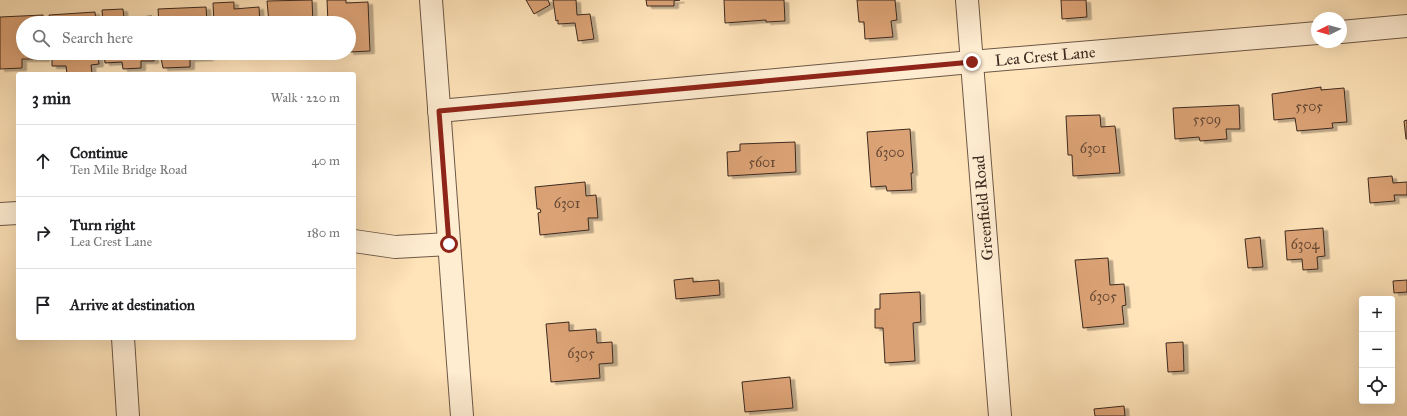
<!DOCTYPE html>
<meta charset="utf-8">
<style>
:root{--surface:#fff;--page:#f6f6f6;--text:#202124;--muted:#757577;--line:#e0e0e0}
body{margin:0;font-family:"IM FELL Great Primer",serif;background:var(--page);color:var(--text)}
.controls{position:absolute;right:12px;bottom:12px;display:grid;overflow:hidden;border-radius:4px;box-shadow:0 4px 16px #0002}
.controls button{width:36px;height:36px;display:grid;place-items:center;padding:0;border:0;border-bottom:1px solid var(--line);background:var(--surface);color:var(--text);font:20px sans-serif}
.compass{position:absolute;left:1311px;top:12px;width:36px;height:36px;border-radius:50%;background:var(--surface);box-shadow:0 4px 16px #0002;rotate:265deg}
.stop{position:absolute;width:12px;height:12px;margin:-9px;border:3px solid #8f2418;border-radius:50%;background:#fff}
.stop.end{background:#8f2418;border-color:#fff;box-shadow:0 1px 4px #0008}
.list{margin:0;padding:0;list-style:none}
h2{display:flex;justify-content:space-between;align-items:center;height:52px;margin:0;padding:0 16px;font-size:17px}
h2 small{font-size:13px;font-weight:400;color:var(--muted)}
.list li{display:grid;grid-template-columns:26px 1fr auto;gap:12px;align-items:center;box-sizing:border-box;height:72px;padding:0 16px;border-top:1px solid var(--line)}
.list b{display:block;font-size:15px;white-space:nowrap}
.list p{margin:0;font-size:13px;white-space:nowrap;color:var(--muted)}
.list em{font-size:13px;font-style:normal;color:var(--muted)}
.icon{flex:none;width:22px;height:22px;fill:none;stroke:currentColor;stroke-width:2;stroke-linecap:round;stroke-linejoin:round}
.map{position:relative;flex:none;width:1407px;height:416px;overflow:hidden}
.search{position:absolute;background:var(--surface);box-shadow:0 4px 16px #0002;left:16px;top:16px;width:340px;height:44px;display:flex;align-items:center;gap:10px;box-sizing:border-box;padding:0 14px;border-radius:22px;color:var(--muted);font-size:15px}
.panel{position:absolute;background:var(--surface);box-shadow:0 4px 16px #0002;left:16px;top:72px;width:340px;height:268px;border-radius:4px}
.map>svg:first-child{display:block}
.building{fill:#dba275;stroke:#3c291f;filter:url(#shadow)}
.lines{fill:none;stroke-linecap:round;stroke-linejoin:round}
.minor-casing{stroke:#6d5846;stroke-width:24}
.minor{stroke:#ffedd2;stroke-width:22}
.route{stroke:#8f2418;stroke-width:5}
.labels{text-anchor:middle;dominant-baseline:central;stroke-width:3.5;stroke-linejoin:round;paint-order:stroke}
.number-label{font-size:14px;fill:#644734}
.street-label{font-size:16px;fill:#3c291f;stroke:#ffedd2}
</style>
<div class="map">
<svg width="1407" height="416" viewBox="0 0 1407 416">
<defs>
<filter id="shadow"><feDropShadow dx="4.5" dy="2.5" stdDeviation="0" flood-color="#0004"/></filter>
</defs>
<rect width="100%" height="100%" fill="#ffe3b9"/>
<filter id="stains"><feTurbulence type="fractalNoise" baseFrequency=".005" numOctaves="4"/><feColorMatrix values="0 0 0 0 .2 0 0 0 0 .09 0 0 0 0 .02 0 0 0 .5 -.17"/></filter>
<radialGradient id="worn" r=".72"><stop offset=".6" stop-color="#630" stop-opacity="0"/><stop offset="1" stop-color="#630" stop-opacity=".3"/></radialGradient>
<g class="building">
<path d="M312 0 313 23H269L267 1Z"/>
<path d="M327 0H346V3L368 2 370 51 349 52V23H328Z"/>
<path d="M526 0H548L550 5 534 14Z"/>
<path d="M553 0H576L577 15 590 14 594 39 578 41 575 23 558 24V20L556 21Z"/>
<path d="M646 0H680L674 1V6H647Z"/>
<path d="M724 0H784L785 21 766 22V20L725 23Z"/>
<path d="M857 0H895L897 20 891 21 893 37 865 39 864 22H859Z"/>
<path d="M1061 0H1086L1087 17 1062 19Z"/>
<path d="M234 2V9L259 7 260 23H214L213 3Z"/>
<path d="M206 7 207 23H159L158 9Z"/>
<path d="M123 9 124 18 152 16V23H103L102 10Z"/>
<path d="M95 12 96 23H50L49 15Z"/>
<path d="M43 15 44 23H23V53H45V59H22V68L0 69V17Z"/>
<path d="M52 53H98L99 64 91 65 92 73 67 74 66 66H52Z"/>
<path d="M104 53H154V61H141V68L123 69 122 62 105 63Z"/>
<path d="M160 53H208L209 58 190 59V67L163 68Z"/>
<path d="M244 53H262V54L244 56Z"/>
<path d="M1321 87V90L1344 88 1347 122 1332 123 1333 128 1297 131 1295 118 1274 120 1272 94Z"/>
<path d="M1239 105 1240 129H1226L1227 139 1200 141 1199 137 1175 139 1173 108Z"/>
<path d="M1100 115 1101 127 1115 126 1120 173 1073 176 1072 155H1068L1066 116Z"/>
<path d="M1407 120V139H1406L1404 121Z"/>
<path d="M910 129 913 173H911L912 190 887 191 886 186 871 187 867 132Z"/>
<path d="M795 142 796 172 728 176 727 152 740 151V144Z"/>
<path d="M1392 176 1393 183 1407 182V195H1394L1395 201 1370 203 1368 178Z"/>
<path d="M585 182 586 196 596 195 598 218H588L589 230 540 235 538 213 541 212 540 209H537L535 187Z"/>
<path d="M1323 228 1325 256 1317 257 1318 269 1303 270 1302 259 1287 260 1285 231Z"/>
<path d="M1260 237 1263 267 1248 268 1245 239Z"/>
<path d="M1108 258 1110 285 1124 284 1126 305 1122 306 1124 324 1083 328 1075 260Z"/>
<path d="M693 278V282L719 280 720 295 676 299 674 280Z"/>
<path d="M1407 280V292L1394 293 1393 281Z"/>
<path d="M920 292 921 322 913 323 915 361 885 363 883 328H875V309H880V294Z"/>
<path d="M569 322V331L596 329 597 343 612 342 613 363 599 364 600 378 551 382 546 324Z"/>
<path d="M1183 342 1184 371 1168 372 1166 343Z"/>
<path d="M790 377 793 408 745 412 742 382Z"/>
<path d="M1124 406 1125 416H1095L1094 409Z"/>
</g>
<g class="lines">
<defs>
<g id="minor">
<path d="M431 0 462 416"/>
<path d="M967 0 1000 416"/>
<path d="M1341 32 1407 26"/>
<path d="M439 111 971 62 1317 33"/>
<path d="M0 214 18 213"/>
<path d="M354 241 395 247 449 244"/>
<path d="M123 338 128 416"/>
</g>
</defs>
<use href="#minor" class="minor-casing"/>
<use href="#minor" class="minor"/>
</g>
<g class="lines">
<path class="route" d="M449 244 439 111 972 62"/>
</g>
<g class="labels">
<g class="number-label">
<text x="1309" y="106">5505</text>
<text x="1207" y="119">5509</text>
<text x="1093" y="148">6301</text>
<text x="890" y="152">6300</text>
<text x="762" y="162">5601</text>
<text x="567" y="203">6301</text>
<text x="1305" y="244">6304</text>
<text x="1103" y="296">6305</text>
<text x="581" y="353">6305</text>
</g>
<g class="street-label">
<text transform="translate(1045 56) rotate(-5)">Lea Crest Lane</text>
<text transform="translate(983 208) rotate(-95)">Greenfield Road</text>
</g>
</g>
<rect width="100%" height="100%" filter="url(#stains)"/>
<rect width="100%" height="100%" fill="url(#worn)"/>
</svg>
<div class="controls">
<button>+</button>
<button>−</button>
<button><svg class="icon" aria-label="locate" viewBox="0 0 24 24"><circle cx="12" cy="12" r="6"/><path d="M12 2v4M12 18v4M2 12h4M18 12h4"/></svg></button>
</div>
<svg class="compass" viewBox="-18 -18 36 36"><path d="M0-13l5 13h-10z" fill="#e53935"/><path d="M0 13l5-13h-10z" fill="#757577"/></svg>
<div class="stop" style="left:449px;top:244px"></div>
<div class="stop end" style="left:972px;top:62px"></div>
<div class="search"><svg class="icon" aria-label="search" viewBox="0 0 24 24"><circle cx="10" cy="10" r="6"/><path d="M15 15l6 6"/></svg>Search here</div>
<section class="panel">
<h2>3 min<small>Walk · 220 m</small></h2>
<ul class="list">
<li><svg class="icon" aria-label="ahead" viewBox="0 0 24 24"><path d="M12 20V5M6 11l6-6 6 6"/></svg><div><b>Continue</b><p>Ten Mile Bridge Road</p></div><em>40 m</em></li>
<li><svg class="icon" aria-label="right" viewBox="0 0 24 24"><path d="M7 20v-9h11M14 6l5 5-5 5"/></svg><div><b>Turn right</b><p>Lea Crest Lane</p></div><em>180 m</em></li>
<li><svg class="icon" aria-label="arrive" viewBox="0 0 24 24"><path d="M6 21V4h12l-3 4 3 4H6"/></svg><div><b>Arrive at destination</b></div></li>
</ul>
</section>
</div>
